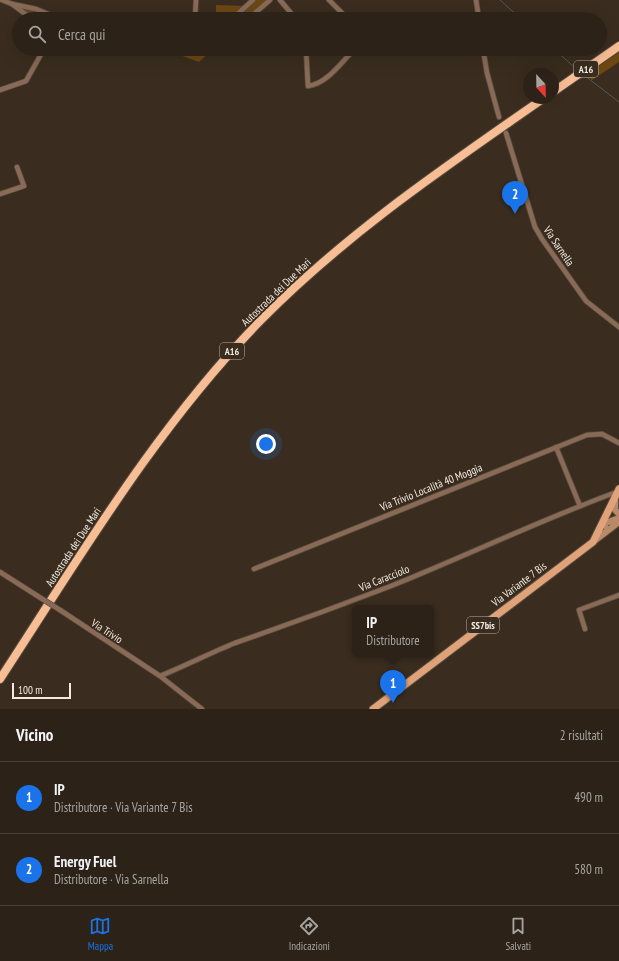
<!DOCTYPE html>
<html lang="it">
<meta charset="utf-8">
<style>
:root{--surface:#2c2217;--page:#342a20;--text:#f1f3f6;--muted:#a6a4a1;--line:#483f36;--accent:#1a73e8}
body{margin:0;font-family:"PT Sans Narrow",sans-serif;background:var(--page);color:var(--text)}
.compass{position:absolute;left:523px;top:68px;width:36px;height:36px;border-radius:50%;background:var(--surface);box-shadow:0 4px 16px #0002;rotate:158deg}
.scale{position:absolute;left:12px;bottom:10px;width:59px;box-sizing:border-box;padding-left:4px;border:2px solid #f3eae1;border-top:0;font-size:11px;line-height:14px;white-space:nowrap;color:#f3eae1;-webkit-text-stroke:3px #3a2d1f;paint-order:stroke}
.you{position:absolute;left:266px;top:444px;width:14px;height:14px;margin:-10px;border:3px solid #fff;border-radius:50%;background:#1a73e8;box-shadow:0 0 0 6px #1a73e833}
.badge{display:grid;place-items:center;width:26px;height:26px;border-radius:50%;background:var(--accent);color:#fff;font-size:13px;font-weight:700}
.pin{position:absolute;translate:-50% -33px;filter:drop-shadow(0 1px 2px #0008)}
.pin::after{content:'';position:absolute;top:21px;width:14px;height:12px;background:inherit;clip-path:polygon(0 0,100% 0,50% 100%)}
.popup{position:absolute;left:352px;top:605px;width:82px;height:52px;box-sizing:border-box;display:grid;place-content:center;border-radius:6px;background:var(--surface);filter:drop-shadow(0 1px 3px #0005);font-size:13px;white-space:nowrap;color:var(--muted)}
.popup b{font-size:15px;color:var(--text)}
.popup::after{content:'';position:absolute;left:50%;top:100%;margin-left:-8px;border:8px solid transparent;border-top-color:var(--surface)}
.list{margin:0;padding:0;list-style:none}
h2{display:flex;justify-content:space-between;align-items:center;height:52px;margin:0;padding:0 16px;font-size:17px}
h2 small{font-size:13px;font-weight:400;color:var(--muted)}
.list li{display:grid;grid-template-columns:26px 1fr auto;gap:12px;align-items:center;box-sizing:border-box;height:72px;padding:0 16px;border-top:1px solid var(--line)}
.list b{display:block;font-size:15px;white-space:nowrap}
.list p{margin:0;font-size:13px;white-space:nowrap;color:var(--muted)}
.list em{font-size:13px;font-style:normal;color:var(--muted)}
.icon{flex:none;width:22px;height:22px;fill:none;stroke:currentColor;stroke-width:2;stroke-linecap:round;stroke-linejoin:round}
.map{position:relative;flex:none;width:619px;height:709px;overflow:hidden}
.search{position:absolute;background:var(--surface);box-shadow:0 4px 16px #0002;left:12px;right:12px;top:12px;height:44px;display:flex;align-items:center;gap:10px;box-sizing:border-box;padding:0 14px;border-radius:22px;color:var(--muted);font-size:15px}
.sheet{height:196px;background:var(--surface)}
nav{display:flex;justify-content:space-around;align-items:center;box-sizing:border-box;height:56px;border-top:1px solid var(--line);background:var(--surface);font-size:11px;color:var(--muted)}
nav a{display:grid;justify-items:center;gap:2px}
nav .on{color:var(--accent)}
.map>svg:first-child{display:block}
.green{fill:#6c4712}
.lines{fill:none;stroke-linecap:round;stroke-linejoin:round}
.stream{stroke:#515956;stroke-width:1}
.minor-casing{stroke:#584b3e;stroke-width:6}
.secondary-casing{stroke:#584b3e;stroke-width:8}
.primary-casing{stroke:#584b3e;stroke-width:9}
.motorway-casing{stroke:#584b3e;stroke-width:10}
.minor{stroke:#886a56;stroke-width:4.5}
.secondary{stroke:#b98a6a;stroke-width:6}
.primary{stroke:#dfa279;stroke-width:7}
.motorway{stroke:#f7bd95;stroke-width:8}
.minor-bridge-casing{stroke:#584b3e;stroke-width:6;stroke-linecap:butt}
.minor-bridge{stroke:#886a56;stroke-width:4.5}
.labels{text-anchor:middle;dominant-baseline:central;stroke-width:3.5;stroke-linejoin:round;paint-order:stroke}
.shield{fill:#3a2d1f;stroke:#bcb1a7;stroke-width:1}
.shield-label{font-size:10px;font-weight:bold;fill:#f3eae1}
.street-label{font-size:11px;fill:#f3eae1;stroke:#3a2d1f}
</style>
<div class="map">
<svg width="619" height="709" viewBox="0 0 619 709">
<rect width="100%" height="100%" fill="#3a2d1f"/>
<g class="green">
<path d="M256 0H268L247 19H234Z"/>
<path d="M216 5 245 6 229 19H200L201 13 216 12Z"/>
<path d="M27 9H29L53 19H35L24 11Z"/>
<path d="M163 49H213L199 62Z"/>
<path d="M619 52V62L592 80 586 75Z"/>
</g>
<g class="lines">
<g class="stream">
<path d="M500 0 521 19"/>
<path d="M554 49 573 66"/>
<path d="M585 76 619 102"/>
</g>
<defs>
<g id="minor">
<path d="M2 0 12 4 32 19"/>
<path d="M280 0 296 19"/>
<path d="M329 0 348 19"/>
<path d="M476 0 479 19"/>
<path d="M12 4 36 9 60 19"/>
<path d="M195 19 196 0"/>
<path d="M232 19 253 0"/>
<path d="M248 19 270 0"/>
<path d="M306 49 308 86C326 84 339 65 351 53L352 49"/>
<path d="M483 49 487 73 499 117"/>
<path d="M0 90 26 81 44 49"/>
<path d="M506 133 535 227 542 239 586 301 619 327"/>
<path d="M0 194 24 186 17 167"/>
<path d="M556 447 580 506"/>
<path d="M254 569 587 435 602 434 619 443"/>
<path d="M0 572 36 595"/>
<path d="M60 610 160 676 202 709"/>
<path d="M585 629 579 610 619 595"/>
<path d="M160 676C185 666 210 653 235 643 287 625 339 606 391 586 466 556 538 521 614 493"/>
</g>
<g id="secondary">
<path d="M615 501V510L619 514"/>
<path d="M605 526 603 524 619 518"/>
<path d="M594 541 619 522"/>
</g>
<path id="primary" d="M373 709 593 542 619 489"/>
<g id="motorway">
<path d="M553 92 619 46"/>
<path d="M0 679C81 555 157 426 261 320 347 233 445 167 544 98"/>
</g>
</defs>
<use href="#minor" class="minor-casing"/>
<use href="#secondary" class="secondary-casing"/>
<use href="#primary" class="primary-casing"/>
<use href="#motorway" class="motorway-casing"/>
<use href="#minor" class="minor"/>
<use href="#secondary" class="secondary"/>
<use href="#primary" class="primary"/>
<use href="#motorway" class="motorway"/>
<defs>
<path id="minor-bridge" d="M36 595 60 610"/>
</defs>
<use href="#minor-bridge" class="minor-bridge-casing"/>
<use href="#minor-bridge" class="minor-bridge"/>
</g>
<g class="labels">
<g class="shield">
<rect x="574" y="61" width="24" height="16" rx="3"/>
<rect x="220" y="343" width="24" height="16" rx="3"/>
<rect x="467" y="617" width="32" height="16" rx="3"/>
</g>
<g class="shield-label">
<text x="586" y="69">A16</text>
<text x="232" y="351">A16</text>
<text x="483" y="625">SS7bis</text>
</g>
<g class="street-label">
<text transform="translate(559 246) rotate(56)">Via Sarnella</text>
<text transform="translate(276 292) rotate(-44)">Autostrada dei Due Mari</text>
<text transform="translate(431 487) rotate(-22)">Via Trivio Località 40 Moggia</text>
<text transform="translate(73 547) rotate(-57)">Autostrada dei Due Mari</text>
<text transform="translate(384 578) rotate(-22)">Via Caracciolo</text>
<text transform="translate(519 584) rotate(-37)">Via Variante 7 Bis</text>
<text transform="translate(107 631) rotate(33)">Via Trivio</text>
</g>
</g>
</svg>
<svg class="compass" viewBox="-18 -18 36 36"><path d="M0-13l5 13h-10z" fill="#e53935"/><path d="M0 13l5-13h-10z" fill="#a6a4a1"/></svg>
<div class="scale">100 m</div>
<div class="you"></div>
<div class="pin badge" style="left:393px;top:703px">1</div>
<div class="popup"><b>IP</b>Distributore</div>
<div class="pin badge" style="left:515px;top:214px">2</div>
<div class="search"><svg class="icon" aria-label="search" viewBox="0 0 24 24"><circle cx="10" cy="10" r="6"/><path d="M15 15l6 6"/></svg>Cerca qui</div>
</div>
<section class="sheet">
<h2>Vicino<small>2 risultati</small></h2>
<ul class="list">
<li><span class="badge">1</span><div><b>IP</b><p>Distributore · Via Variante 7 Bis</p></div><em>490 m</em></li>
<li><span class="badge">2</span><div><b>Energy Fuel</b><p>Distributore · Via Sarnella</p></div><em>580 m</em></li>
</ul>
</section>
<nav>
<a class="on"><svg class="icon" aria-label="map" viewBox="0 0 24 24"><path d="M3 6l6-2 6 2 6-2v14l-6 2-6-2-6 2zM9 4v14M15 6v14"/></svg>Mappa</a>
<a><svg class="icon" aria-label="directions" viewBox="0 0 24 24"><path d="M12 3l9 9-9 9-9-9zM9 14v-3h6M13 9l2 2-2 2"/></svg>Indicazioni</a>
<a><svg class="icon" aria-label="saved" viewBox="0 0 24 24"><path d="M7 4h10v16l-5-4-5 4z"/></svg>Salvati</a>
</nav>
